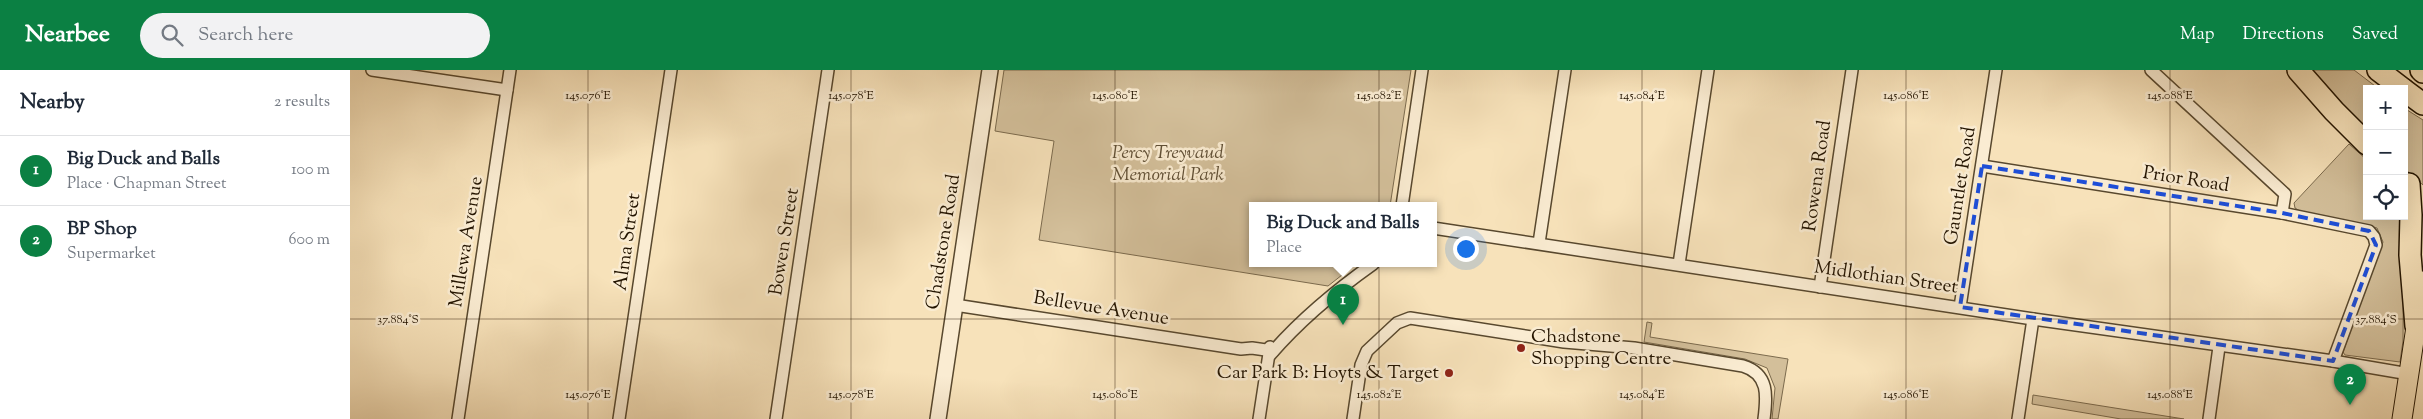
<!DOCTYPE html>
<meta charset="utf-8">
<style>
:root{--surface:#fff;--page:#f2f2f3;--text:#1f2937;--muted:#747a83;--line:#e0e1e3;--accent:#0b8043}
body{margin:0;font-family:"Sorts Mill Goudy",serif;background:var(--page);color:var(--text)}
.controls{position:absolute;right:15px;top:15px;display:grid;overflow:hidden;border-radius:0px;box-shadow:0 5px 20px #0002}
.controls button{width:45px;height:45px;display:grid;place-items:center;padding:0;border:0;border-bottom:1px solid var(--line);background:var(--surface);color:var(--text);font:25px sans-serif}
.you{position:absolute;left:1115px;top:178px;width:18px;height:18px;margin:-12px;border:4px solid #fff;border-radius:50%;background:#1a73e8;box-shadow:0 0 0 8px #1a73e833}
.badge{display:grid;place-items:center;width:32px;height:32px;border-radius:50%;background:var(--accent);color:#fff;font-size:16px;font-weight:700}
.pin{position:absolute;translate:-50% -41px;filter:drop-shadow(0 1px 2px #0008)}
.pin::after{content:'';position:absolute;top:26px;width:18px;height:15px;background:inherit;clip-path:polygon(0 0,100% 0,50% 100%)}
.popup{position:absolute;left:899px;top:132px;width:188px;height:65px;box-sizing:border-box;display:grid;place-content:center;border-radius:0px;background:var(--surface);filter:drop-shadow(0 1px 4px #0005);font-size:16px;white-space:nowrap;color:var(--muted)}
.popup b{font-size:19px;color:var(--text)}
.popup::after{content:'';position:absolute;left:50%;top:100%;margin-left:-10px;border:10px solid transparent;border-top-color:var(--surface)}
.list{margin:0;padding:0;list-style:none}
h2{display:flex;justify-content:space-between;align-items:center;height:65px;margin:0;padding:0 20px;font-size:21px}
h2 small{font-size:16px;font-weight:400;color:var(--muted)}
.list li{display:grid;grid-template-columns:32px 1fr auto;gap:15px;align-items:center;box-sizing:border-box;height:70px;padding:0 20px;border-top:1px solid var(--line)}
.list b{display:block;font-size:19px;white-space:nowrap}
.list p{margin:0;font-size:16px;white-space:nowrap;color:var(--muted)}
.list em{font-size:16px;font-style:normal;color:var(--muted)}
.icon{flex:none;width:28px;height:28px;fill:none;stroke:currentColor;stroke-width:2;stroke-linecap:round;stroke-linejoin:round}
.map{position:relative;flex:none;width:2073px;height:349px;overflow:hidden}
header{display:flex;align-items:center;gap:30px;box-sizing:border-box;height:70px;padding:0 25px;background:var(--accent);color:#fff}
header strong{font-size:24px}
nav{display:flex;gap:28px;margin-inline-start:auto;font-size:18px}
.search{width:350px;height:45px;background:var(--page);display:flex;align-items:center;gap:12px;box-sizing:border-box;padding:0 18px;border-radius:28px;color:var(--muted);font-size:19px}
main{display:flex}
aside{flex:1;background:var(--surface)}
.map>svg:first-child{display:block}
.green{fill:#d3bf9a;stroke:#7b6a4d}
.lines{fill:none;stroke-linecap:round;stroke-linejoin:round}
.minor-casing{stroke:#58482e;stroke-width:14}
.tertiary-casing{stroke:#58482e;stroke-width:18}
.trunk-casing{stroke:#231400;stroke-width:21}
.motorway-casing{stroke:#231400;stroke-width:24}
.minor{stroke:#faecd2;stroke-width:11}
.tertiary{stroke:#faecd2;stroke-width:15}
.trunk{stroke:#f7e2ba;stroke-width:19}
.motorway{stroke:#f7e2ba;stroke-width:21}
.marked{fill:none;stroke:#1d4ed8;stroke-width:4;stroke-dasharray:10 6;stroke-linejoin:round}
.ticks{fill:none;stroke:#231400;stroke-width:1;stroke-opacity:0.45}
.poi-dot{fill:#8f2418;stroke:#faecd2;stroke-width:2}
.labels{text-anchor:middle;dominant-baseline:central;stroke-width:5;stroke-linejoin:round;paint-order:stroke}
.park-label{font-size:19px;font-style:italic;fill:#615036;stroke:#faecd2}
.street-label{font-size:19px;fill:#231400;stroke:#faecd2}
.poi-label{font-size:19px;fill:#231400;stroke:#faecd2;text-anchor:start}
.ticks-label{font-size:12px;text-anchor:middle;fill:#231400;stroke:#faecd2;stroke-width:5;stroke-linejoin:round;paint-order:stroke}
</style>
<header>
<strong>Nearbee</strong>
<div class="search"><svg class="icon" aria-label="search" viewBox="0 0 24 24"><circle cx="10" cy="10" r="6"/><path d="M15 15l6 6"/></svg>Search here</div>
<nav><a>Map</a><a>Directions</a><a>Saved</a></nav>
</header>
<main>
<aside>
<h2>Nearby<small>2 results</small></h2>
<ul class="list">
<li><span class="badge">1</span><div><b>Big Duck and Balls</b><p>Place · Chapman Street</p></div><em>100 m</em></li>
<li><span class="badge">2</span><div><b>BP Shop</b><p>Supermarket</p></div><em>600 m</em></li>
</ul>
</aside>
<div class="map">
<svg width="2073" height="349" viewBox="0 0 2073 349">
<rect width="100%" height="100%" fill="#f7e2ba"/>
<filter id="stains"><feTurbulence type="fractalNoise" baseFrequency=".004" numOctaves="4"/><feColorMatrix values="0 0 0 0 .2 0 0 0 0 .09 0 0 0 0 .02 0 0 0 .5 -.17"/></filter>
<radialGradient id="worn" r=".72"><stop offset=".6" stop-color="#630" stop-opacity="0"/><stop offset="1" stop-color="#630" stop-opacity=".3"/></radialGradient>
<g class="green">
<path d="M654 0H1061L1040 136H903V194H1006L978 216 689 170 704 71 645 61Z"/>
<path d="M1963 0H2004L2029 19H2017V62Z"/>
<path d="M2054 38 2073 50V115L2054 98Z"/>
<path d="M1999 74 2017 90V146H2054V129L2053 271 2050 292 1995 285 1993 282 2033 172 2027 158 1950 141 1945 138 1944 133Z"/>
<path d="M1297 252 1302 253 1300 267 1438 289 1428 349H1422L1425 318 1417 298 1395 289 1294 272Z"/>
<path d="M1683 325 1834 349H1771L1682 334Z"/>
</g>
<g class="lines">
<defs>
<g id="minor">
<path d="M22 0 157 20"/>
<path d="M1801 0 1935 124 1932 143"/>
<path d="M1052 136 1072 0"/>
<path d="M1083 158 1683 249 1983 291 2026 175 2024 167 2019 161 1932 143 1632 96"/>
<path d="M1189 173 1215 0"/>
<path d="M1329 194 1358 0"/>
<path d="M1470 217 1502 0"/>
<path d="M605 235 891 279 902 278 923 281"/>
<path d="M1610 237 1646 0"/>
<path d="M920 285C950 250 985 221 1023 194"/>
<path d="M1983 291 2059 304"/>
<path d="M108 349 160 0"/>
<path d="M269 349 321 0"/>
<path d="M426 349 478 0"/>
<path d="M909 349 920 277"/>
<path d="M1003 349 1011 295 1017 281 1047 253 1060 248 1214 272 1284 278 1393 296C1419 304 1417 326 1414 349"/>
<path d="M1668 349 1683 249"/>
<path d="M1859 349 1869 277"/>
</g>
<path id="tertiary" d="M588 349 640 0"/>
<path id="trunk" d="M2052 349 2073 211"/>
<g id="motorway">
<path d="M1948 0 1984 41 2017 74"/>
<path d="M2028 0 2053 19"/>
<path d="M2071 0 2073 2"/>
<path d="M2054 20 2073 34"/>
<path d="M2059 114 2061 145 2060 185 2066 256"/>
</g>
</defs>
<use href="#minor" class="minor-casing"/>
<use href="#tertiary" class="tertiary-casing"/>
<use href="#trunk" class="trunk-casing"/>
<use href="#motorway" class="motorway-casing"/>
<use href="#minor" class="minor"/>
<use href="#tertiary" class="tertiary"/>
<use href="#trunk" class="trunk"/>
<use href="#motorway" class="motorway"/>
</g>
<path class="marked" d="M1632 96 1932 143 2019 161 2026 175 1983 291 1610 237Z"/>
<path class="ticks" d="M238 0V349M501 0V349M765 0V349M1029 0V349M1292 0V349M1556 0V349M1820 0V349M0 249H2073"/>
<g class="poi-dot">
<circle cx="1171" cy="278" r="5"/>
<circle cx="1099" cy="303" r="5"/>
</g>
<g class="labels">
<g class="park-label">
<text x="818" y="83">Percy Treyvaud<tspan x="818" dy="22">Memorial Park</tspan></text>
</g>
<g class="street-label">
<text transform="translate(1468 106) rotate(-82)">Rowena Road</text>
<text transform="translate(1836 110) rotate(9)">Prior Road</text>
<text transform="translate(1611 116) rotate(-81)">Gauntlet Road</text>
<text transform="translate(117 172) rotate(-81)">Millewa Avenue</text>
<text transform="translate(278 172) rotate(-82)">Alma Street</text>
<text transform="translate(435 172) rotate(-81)">Bowen Street</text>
<text transform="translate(594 172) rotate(-81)">Chadstone Road</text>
<text transform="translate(1536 208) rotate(8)">Midlothian Street</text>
<text transform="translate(751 239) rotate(9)">Bellevue Avenue</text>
</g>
<g class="poi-label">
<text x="1181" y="267">Chadstone<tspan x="1181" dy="22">Shopping Centre</tspan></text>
<text x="1089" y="303" text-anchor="end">Car Park B: Hoyts &amp; Target</text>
</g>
</g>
<g class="ticks-label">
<text x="238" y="29">145.076°E</text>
<text x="501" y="29">145.078°E</text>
<text x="765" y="29">145.080°E</text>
<text x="1029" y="29">145.082°E</text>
<text x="1292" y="29">145.084°E</text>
<text x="1556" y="29">145.086°E</text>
<text x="1820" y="29">145.088°E</text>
<text x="48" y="253">37.884°S</text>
<text x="2026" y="253">37.884°S</text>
<text x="238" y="328">145.076°E</text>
<text x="501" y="328">145.078°E</text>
<text x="765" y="328">145.080°E</text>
<text x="1029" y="328">145.082°E</text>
<text x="1292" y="328">145.084°E</text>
<text x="1556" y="328">145.086°E</text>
<text x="1820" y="328">145.088°E</text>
</g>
<rect width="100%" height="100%" filter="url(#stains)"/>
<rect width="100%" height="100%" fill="url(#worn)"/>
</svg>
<div class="controls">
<button>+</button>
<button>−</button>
<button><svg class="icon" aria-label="locate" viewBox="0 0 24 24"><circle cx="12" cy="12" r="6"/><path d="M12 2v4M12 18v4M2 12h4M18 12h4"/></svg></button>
</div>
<div class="you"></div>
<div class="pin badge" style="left:993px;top:255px">1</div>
<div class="popup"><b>Big Duck and Balls</b>Place</div>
<div class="pin badge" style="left:2000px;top:335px">2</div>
</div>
</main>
